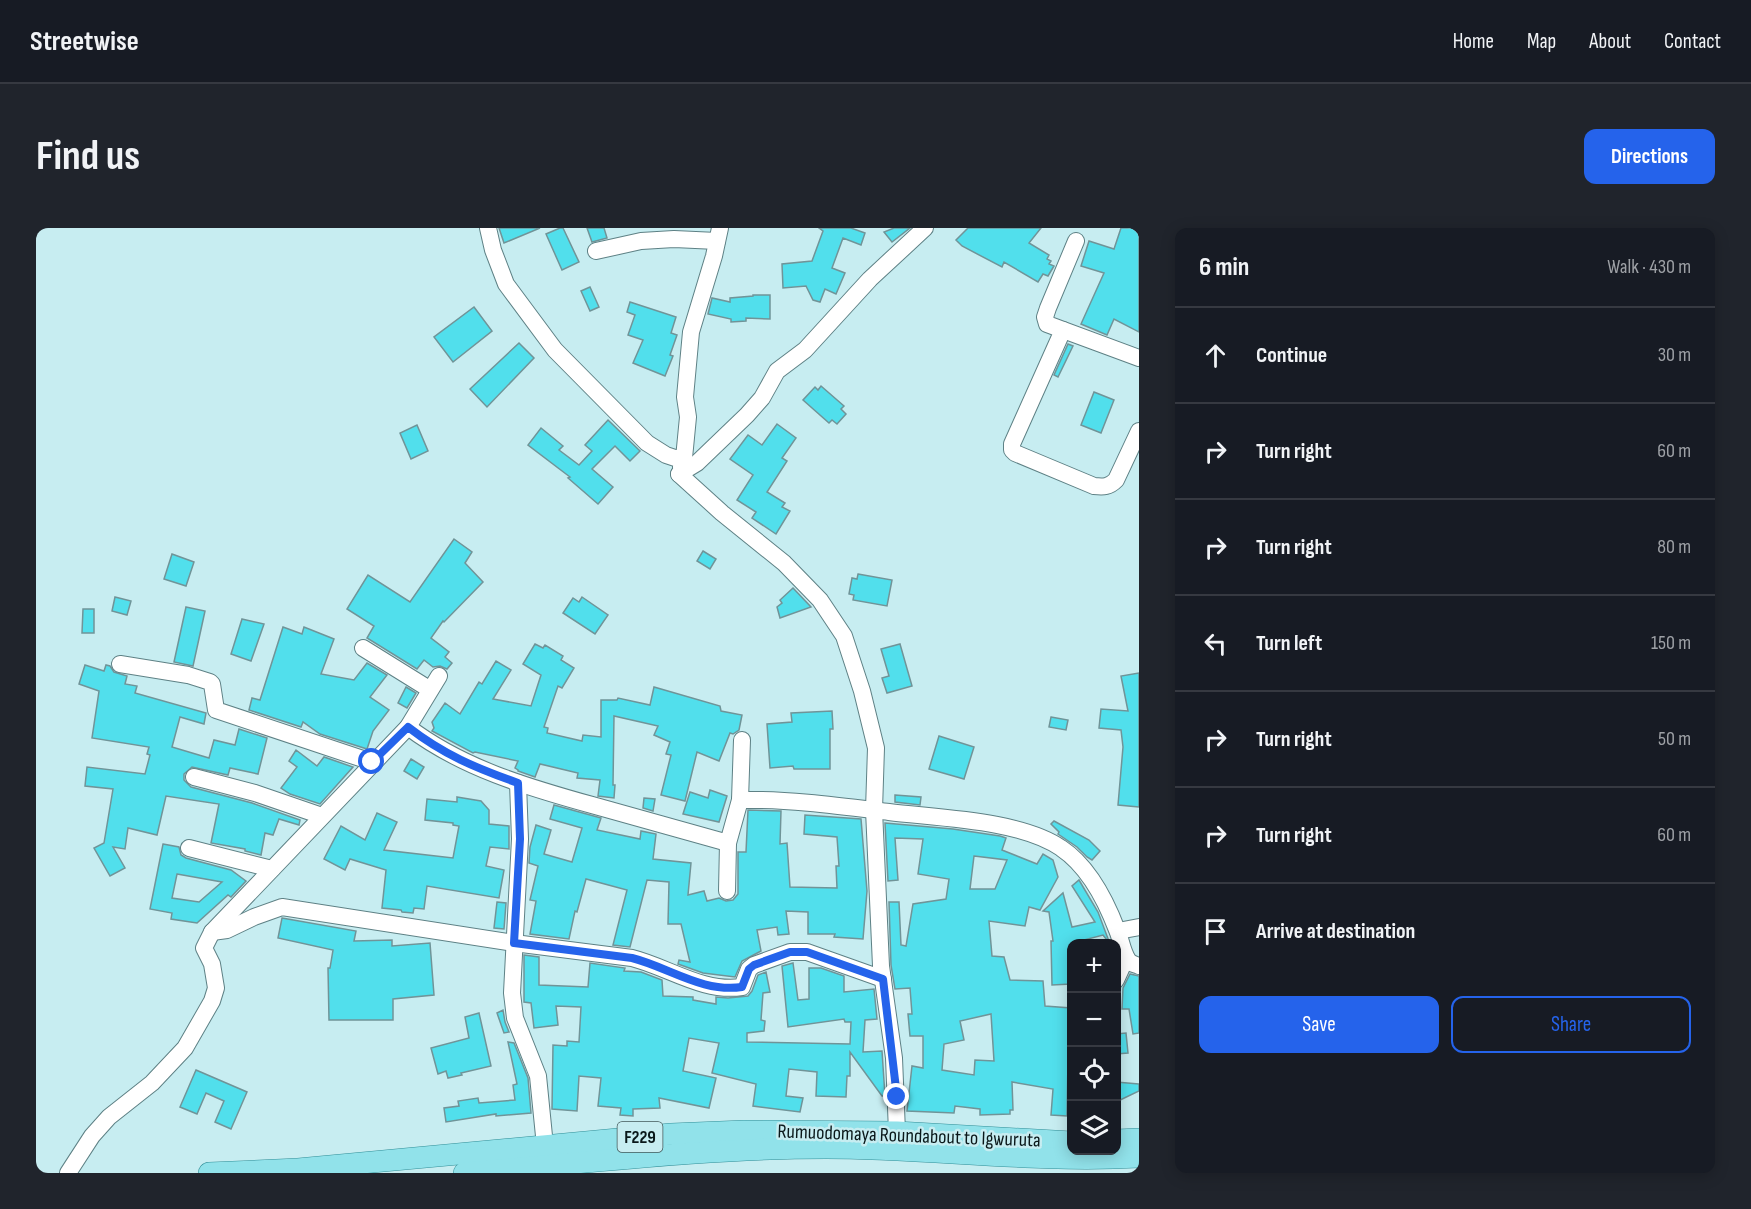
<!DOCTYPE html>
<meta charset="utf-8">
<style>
:root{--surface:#171b24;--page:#20242c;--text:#f1f3f6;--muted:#9ea1a6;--line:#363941;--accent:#2563eb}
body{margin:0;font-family:"Sofia Sans Condensed",sans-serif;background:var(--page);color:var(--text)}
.controls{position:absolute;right:18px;bottom:18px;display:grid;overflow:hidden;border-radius:12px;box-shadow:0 3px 15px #0003}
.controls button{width:54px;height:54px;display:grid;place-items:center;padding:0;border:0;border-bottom:2px solid var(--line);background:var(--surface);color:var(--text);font:30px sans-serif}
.stop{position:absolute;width:18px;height:18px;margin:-14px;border:4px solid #2563eb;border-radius:50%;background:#fff}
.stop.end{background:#2563eb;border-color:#fff;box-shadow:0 2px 6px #0008}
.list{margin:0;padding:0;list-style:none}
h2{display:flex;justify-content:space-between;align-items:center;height:78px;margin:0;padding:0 24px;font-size:26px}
h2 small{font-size:20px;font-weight:400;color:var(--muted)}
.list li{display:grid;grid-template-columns:39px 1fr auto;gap:18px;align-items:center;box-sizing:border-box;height:96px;padding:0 24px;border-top:2px solid var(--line)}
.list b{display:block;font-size:22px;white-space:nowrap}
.list em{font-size:20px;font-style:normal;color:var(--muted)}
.actions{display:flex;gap:12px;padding:18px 24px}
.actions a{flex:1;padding:14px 0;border:2px solid var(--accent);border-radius:12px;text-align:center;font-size:21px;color:var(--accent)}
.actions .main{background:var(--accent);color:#fff}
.icon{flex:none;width:33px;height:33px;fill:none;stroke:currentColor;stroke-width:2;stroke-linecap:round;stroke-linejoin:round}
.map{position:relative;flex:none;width:1103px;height:945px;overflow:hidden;border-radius:12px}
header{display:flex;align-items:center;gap:36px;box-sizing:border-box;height:84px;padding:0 30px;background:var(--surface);border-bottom:2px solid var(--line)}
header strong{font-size:28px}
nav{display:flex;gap:33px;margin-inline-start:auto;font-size:21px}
.intro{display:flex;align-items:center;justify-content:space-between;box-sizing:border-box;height:144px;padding:0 36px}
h1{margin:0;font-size:42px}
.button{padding:15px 27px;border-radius:12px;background:var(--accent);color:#fff;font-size:21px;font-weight:700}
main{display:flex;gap:36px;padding:0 36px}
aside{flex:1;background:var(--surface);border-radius:12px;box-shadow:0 3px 15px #0003}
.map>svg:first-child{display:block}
.building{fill:#51dfec;stroke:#709498;stroke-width:1.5;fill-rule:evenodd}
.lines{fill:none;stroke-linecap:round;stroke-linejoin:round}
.minor-casing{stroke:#5e8185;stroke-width:18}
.major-casing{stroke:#328f98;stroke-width:22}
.minor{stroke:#fff;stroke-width:16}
.major{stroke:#91e2ea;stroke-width:21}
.route{stroke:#2563eb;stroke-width:8}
.labels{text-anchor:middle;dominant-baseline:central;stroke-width:5;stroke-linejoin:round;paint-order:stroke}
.shield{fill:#c7edf1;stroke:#43585a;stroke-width:1.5}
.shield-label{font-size:18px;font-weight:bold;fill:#0a181a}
.street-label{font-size:20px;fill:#0a181a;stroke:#c7edf1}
</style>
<header>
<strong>Streetwise</strong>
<nav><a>Home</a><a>Map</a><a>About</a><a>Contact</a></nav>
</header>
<div class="intro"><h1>Find us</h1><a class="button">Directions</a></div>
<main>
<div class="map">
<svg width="1103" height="945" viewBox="0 0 1103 945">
<rect width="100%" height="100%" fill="#c7edf1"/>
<g class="building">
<path d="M463 0H504L468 15Z"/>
<path d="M524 0H527L543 34 526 42 510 6Z"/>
<path d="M551 0H568L571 10 556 14Z"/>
<path d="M783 0H815L829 5 825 17 807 10 796 40 809 45 800 66 789 61 784 74 777 72 770 58 747 60 746 36 776 33 787 3Z"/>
<path d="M858 0H874L856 14 848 4Z"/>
<path d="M932 0H1005L993 15 1013 27 1011 31 1015 33 1013 36 1018 38 1012 48 1007 46 1002 54 968 34 966 39 926 18 920 12Z"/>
<path d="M1085 0H1103V104L1078 91 1071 107 1045 96 1068 45 1045 38 1053 13 1078 21Z"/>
<path d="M554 59 563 79 554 83 545 63Z"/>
<path d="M717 67H734V91L710 90V93L695 94V91L672 86 676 70 694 74V70L717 68Z"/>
<path d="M594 74 640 89 635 105 641 107 634 127 637 128 629 148 597 135 607 112 592 107 599 87 591 84Z"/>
<path d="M438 79 456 103 417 134 398 109Z"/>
<path d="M483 115 498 130 451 179 434 161Z"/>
<path d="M1032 116 1037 118 1022 149 1018 147Z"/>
<path d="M785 158 808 178 805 181 810 186 801 196 796 192 793 195 767 172 779 159 782 162Z"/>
<path d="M1058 164 1078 172 1065 205 1045 197Z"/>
<path d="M572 192 604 223 594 233 579 218 556 241 577 259 562 276 532 250 534 249 492 217 505 200 527 218 523 222 543 237 556 223 549 217Z"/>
<path d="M741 196 760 210 746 230 751 233 731 264 749 275 746 279 754 283 740 306 716 290 720 284 701 272 717 247 694 231 712 207 726 217Z"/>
<path d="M381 197 392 223 375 231 364 205Z"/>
<path d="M418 311 436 324 429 335 447 354 408 394 407 393 395 410 413 424 409 429 416 435 411 441 404 438 397 439 388 432 381 441 331 410 338 398 311 381 332 347 374 374Z"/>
<path d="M667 323 680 331 674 341 661 333Z"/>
<path d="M136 326 158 334 150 358 128 351Z"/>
<path d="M822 346 856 352 851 378 817 372 818 367 813 366 816 350 821 351Z"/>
<path d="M757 360 775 379 744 390 741 379 746 375 744 372Z"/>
<path d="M79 369 95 373 91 387 76 383Z"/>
<path d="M546 369 572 387 559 406 527 385 537 370 543 374Z"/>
<path d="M150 379 169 383 157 438 138 434Z"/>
<path d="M47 381H58V405H46Z"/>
<path d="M206 391 228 396 215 433 195 426Z"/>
<path d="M247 399 266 406 268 399 298 411 285 446 318 452 331 435 351 447 334 469 353 482 337 503 331 521 284 506 267 494 265 499 213 482 216 470 224 472Z"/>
<path d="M499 416 507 420 509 417 527 428 525 432 538 440 526 460 522 458 508 499 512 500 511 505 546 513 547 507 565 509V472H581L582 470 614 477 618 459 684 478 685 483 706 487 703 502 697 506 694 505 683 533 661 524 649 573 625 567 635 527 630 526 634 514 618 507 622 498 578 488 577 557H579L578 570 562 568 564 552 541 550 542 545 504 536 499 549 482 543V542L479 540 482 533 439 524 437 525 396 503 398 500 396 494 409 475 424 486 443 454 446 456 460 433 475 442 457 471 495 478 505 447 487 436Z"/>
<path d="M864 416 876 458 851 465 846 450 853 448 845 421Z"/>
<path d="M49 437 68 443 70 437 74 438 78 444 91 448 89 456 101 458 99 465 170 485 168 496 144 489 136 519 173 530 178 512 199 517 203 501 231 510 222 546 194 540 192 547 156 539 148 546V552L155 559 216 575 264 592 263 597 243 591 237 607 229 605 225 627 209 623V621L175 615 183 576 130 568 121 607 92 600 89 621 77 619 89 640 74 648 58 620 68 615 77 561 49 558 51 539 109 546 114 527 111 526 113 519 56 510 63 463 43 456Z"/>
<path d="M1103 445V579L1082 577 1087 519 1085 502 1063 500 1065 481 1092 483 1085 448Z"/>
<path d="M370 459 380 465 371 480 362 475Z"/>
<path d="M796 483 797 501H794V541H758L757 538 734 540 731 496 756 494 755 485Z"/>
<path d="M1015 489 1032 492 1030 502 1013 499Z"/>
<path d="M903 508 938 519 928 551 893 541Z"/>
<path d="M260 522 281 538 288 529 317 539 284 576 254 566 245 560 261 539 253 533Z"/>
<path d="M375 531 388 539 381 551 368 543Z"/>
<path d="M674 562 691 568 683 594 647 586 654 564 672 570Z"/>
<path d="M859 567 885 569 884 577 859 574Z"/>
<path d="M421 569 445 573 453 582V596L473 598V621L454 619 450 638 468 642 463 670 391 658 388 681 378 680 377 685 366 684 365 682 346 680 350 642 314 631 309 642 288 631 305 598 329 612 341 585 361 594 348 622 417 630 423 598 417 597V595L389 592 391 571 421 574Z"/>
<path d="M608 570 619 571 617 583 607 580Z"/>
<path d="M518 577 565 590 561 602 604 611 605 603 620 606 617 631 655 635 652 667 668 663 671 673 683 670 690 673 697 672 702 666V624H710L712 582 745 583 744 616 751 615 754 659 801 660 800 638H803L801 609 768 606 769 587 825 591 831 663 827 711 798 709 799 706H772V684L750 683 753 706 742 707 741 699 721 702 725 723 706 733 699 749 667 745 642 736 643 732 654 734 645 696H632L633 654 611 652 594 719 577 717 591 662 550 651 541 684 539 683 533 711 494 706 500 673 494 672 502 638 493 635 494 619 500 597 515 602 508 626 536 634 546 600 514 591Z"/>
<path d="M1018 593 1053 612 1064 623 1056 632 1051 629 1041 619 1022 606 1023 604 1015 596Z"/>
<path d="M849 595 917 601 964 608 970 610 966 622 1001 636 1007 626 1017 632 1022 649 1004 682 993 679 989 698 953 693 956 728 968 729 974 752 1007 753 1009 778 1035 780V827L1032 831 1031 888 1015 887 1017 861 976 854 977 882H974V886L944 887V881L919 878 918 885 871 883 876 838 887 840V808H874L872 786H876L874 760 859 761 855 737 853 674H863L865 717 870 718 877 676 910 671 913 651 882 646 887 611 859 610 862 652 852 653ZM938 628 971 632 959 661H934ZM955 786 958 833 939 832 938 847 906 842 908 816 928 812 924 793Z"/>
<path d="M127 616 143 619 145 627 150 630 195 642 210 653 195 669 192 667 161 695 135 691 136 685 114 681ZM141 646 186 654 163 674 136 670Z"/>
<path d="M1043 652 1062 684 1074 716 1067 707 1044 713V716H1035V756L1016 757 1015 713H1017L1013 684 1007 683 1027 665 1036 699 1059 694 1036 658Z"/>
<path d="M461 674 470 675 468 701 458 700Z"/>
<path d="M246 690 320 703 318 713 356 712V718L394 715 398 767 357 771V792H293L292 740H294L297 722 242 710Z"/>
<path d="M488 727 503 729V757L552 759 554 735 589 740 588 743 605 744 626 752 627 768 657 769V772L680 776V769L692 770 712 768 716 763 722 747 730 744 734 764 727 765 725 792 729 793 728 803 711 805V814L814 816 815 794H809L808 791 752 799 746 738 757 735 762 772 773 771V740H785L808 748V764L838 761 841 791 829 792 827 824 846 823 849 868H846L814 824V848H811L810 869 780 868 781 844 753 841 750 868 767 870 764 884 717 878 720 856 676 845 683 815 653 810 647 843 680 850 673 880 623 870 624 880 597 881V888L584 887 585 880 562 878 565 850 543 848 541 883 516 881 517 817 531 818V813L543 814 545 779 520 778 522 797 498 800 495 775 488 774Z"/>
<path d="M1094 746 1103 748V805L1097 806 1093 781H1086L1087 760Z"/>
<path d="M467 782 469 794 473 804 468 805 461 785Z"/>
<path d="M443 785 455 838 425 845 426 847 412 850 410 843 402 846 395 820 433 810 429 789Z"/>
<path d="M1090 805 1092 825 1080 826V806Z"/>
<path d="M472 814 478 815 492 850 495 885 460 888V886L410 894 408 880 423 878 422 873 442 870 443 875 479 872 477 857 481 856Z"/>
<path d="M160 842 211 864 195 901 179 894 188 873 170 865 161 886 144 879Z"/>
<path d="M1080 854 1103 856V863L1080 874Z"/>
</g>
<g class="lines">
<defs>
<g id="minor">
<path d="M452 0 457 22 470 56 519 122 611 215 630 227 639 230H648"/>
<path d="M1040 13 1012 80 1009 89 1011 96 1103 130"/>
<path d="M560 23 605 13 638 11 681 13"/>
<path d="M1027 102 976 216V222L979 225 1058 258C1068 259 1073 259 1080 252L1103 203"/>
<path d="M645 239 648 230 652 189 649 169 655 104 678 28 684 0"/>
<path d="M643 246 686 285 748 335 784 372 808 408 826 463 840 520 838 582 845 738 858 830 861 904"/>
<path d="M643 246 661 235 711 187 726 170 741 143 769 122 834 51 889 0"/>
<path d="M327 420 393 461"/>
<path d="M84 436 152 447 174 454 176 456 180 482 336 534"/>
<path d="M372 499C426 540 491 559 556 577 601 590 647 602 692 615L704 572 706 512"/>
<path d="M158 549 219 565 286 588"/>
<path d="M482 555 484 611 476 765 479 790 502 848 509 918"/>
<path d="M704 572C753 571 804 578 853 584 902 590 985 592 1025 620 1052 638 1070 673 1081 702 1085 711 1086 723 1092 732 1095 736 1098 736 1103 738"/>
<path d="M153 620 236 641"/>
<path d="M691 663 692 615"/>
<path d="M1082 703 1103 699"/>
<path d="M176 704 191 702 218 689 246 679 478 715 596 730C632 739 667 765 706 759L713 741 718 737 754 724H771L847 751"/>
<path d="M1080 752 1090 730"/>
<path d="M32 945 56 908 73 889 116 855 149 820 176 773 180 760 176 736 168 720 176 704 372 499 403 448"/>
</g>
<g id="major">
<path d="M1080 912 1103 911"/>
<path d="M173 945 262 941 635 906 708 903 861 904 1036 914"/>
<path d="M428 945C549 935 670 920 790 920 895 920 999 935 1103 929"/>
</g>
</defs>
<use href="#minor" class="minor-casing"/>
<use href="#major" class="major-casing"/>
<use href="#minor" class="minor"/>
<use href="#major" class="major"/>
</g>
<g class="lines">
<path class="route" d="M336 534 372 499C408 527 440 540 482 555L484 611 478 715 596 730C632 739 667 765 706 759L713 741 718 737 754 724H771L847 751 861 869"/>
</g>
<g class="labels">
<rect class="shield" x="581.5" y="894" width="45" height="30" rx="4.5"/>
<g class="shield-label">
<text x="604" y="909">F229</text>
</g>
<g class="street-label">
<text transform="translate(873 908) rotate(2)">Rumuodomaya Roundabout to Igwuruta</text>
</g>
</g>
</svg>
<div class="controls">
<button>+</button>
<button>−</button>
<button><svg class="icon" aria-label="locate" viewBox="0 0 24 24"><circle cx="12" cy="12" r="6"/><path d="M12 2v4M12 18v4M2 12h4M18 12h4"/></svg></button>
<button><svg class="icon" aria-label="layers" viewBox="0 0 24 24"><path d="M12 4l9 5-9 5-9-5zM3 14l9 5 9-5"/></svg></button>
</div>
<div class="stop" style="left:336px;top:534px"></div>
<div class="stop end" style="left:861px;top:869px"></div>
</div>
<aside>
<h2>6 min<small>Walk · 430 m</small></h2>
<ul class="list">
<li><svg class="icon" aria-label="ahead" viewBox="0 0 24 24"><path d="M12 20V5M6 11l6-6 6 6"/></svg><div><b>Continue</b></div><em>30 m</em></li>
<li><svg class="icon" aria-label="right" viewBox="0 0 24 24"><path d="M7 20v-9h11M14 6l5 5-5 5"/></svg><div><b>Turn right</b></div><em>60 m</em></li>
<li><svg class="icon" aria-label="right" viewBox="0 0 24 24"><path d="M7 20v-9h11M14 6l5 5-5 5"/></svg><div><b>Turn right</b></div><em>80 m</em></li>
<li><svg class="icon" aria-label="left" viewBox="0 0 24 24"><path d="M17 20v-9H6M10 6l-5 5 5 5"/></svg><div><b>Turn left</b></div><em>150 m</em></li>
<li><svg class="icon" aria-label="right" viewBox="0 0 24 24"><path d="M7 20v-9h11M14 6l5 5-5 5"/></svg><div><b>Turn right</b></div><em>50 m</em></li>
<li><svg class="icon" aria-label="right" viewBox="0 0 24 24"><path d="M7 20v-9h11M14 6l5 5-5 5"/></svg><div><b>Turn right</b></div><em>60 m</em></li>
<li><svg class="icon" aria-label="arrive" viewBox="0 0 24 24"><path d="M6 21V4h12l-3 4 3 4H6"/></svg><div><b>Arrive at destination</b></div></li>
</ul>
<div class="actions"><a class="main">Save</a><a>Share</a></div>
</aside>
</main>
